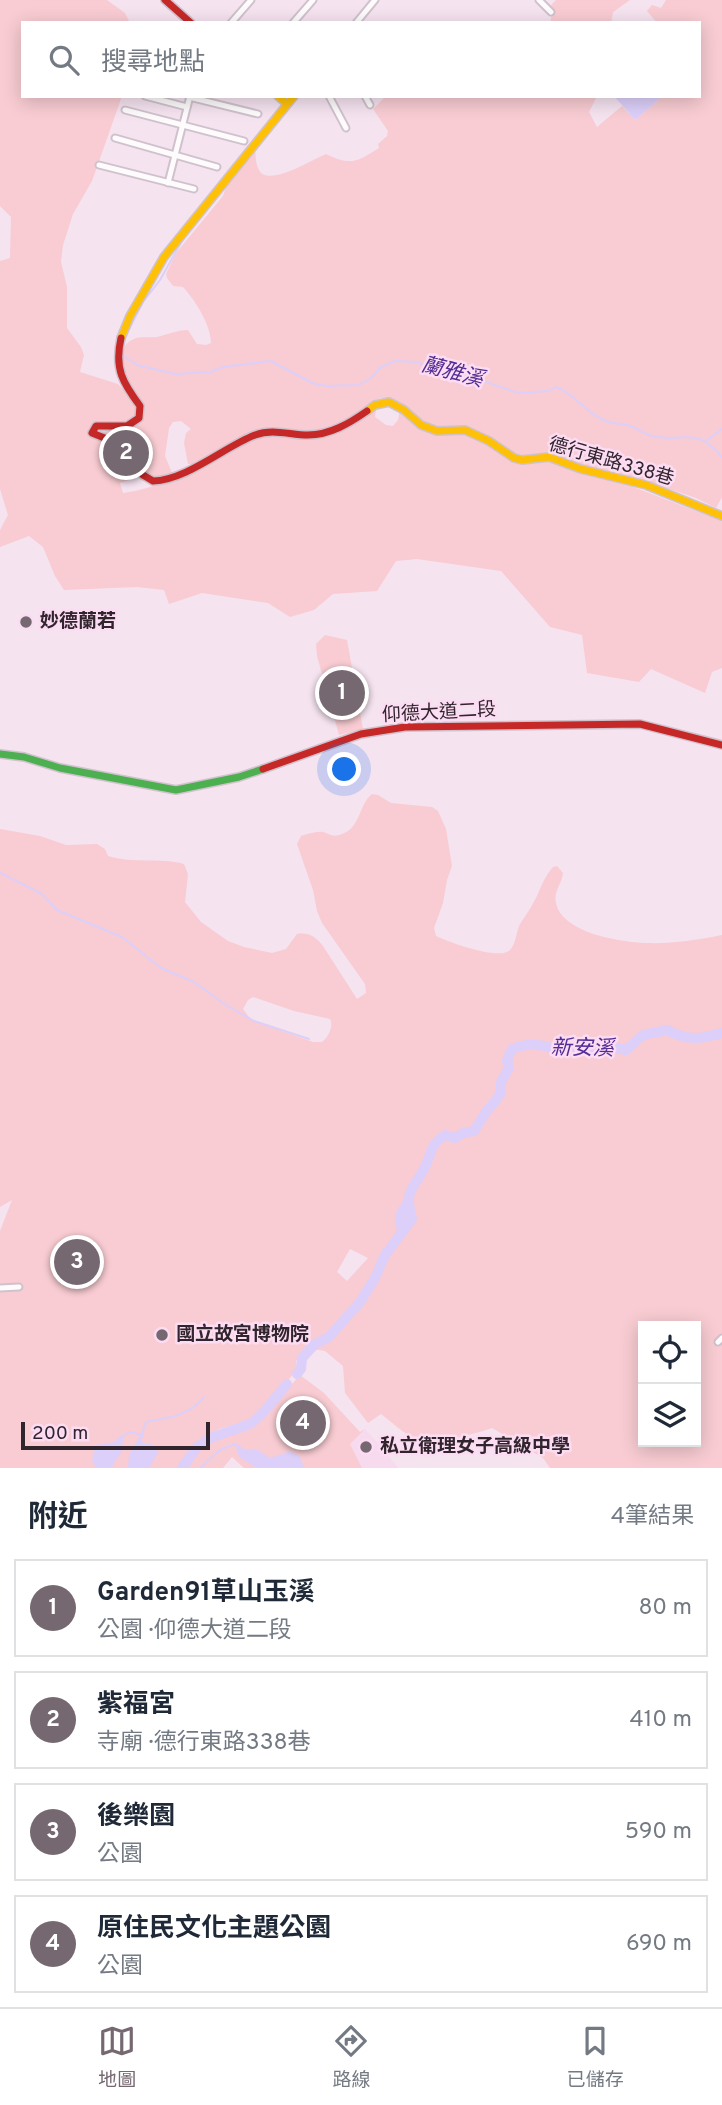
<!DOCTYPE html>
<html lang="zh-TW">
<meta charset="utf-8">
<style>
:root{--surface:#fff;--page:#f6f6f7;--text:#1f2937;--muted:#747a83;--line:#e0e1e3;--accent:#766871}
body{margin:0;font-family:Overpass,"Noto Sans TC",sans-serif;background:var(--page);color:var(--text)}
.controls{position:absolute;right:21px;bottom:21px;display:grid;overflow:hidden;border-radius:0px;box-shadow:0 4px 18px #0003}
.controls button{width:63px;height:63px;display:grid;place-items:center;padding:0;border:0;border-bottom:2px solid var(--line);background:var(--surface);color:var(--text);font:35px sans-serif}
.scale{position:absolute;left:21px;bottom:18px;width:189px;box-sizing:border-box;padding-left:7px;border:4px solid #31252d;border-top:0;font-size:19px;line-height:24px;white-space:nowrap;color:#31252d;-webkit-text-stroke:5px #fcdcf3;paint-order:stroke}
.you{position:absolute;left:345px;top:770px;width:24px;height:24px;margin:-18px;border:5px solid #fff;border-radius:50%;background:#1a73e8;box-shadow:0 0 0 10px #1a73e833}
.badge{display:grid;place-items:center;width:46px;height:46px;border-radius:50%;background:var(--accent);color:#fff;font-size:23px;font-weight:700}
.pin{position:absolute;translate:-50% -50%;border:4px solid #fff;box-shadow:0 2px 7px #0006}
.list{margin:0;padding:0;list-style:none}
h2{display:flex;justify-content:space-between;align-items:center;height:91px;margin:0;padding:0 28px;font-size:30px}
h2 small{font-size:23px;font-weight:400;color:var(--muted)}
.list li{display:grid;grid-template-columns:46px 1fr auto;gap:21px;align-items:center;box-sizing:border-box;height:98px;margin:0 14px 14px;padding:0 14px;border:2px solid var(--line);border-radius:0px}
.list b{display:block;font-size:26px;white-space:nowrap}
.list p{margin:0;font-size:23px;white-space:nowrap;color:var(--muted)}
.list em{font-size:23px;font-style:normal;color:var(--muted)}
.icon{flex:none;width:38px;height:38px;fill:none;stroke:currentColor;stroke-width:2;stroke-linecap:round;stroke-linejoin:round}
.map{position:relative;flex:none;width:722px;height:1468px;overflow:hidden}
.search{position:absolute;background:var(--surface);box-shadow:0 4px 18px #0003;left:21px;right:21px;top:21px;height:77px;display:flex;align-items:center;gap:18px;box-sizing:border-box;padding:0 24px;border-radius:0px;color:var(--muted);font-size:26px}
.sheet{height:539px;background:var(--surface)}
nav{display:flex;justify-content:space-around;align-items:center;box-sizing:border-box;height:98px;border-top:2px solid var(--line);background:var(--surface);font-size:19px;color:var(--muted)}
nav a{display:grid;justify-items:center;gap:4px}
nav .on{color:var(--accent)}
.map>svg:first-child{display:block}
.built{fill:#f8daef}
.green{fill:#f8ccd2;fill-rule:evenodd}
.water{fill:#dccff9}
.lines{fill:none;stroke-linecap:round;stroke-linejoin:round}
.stream{stroke:#dccff9;stroke-width:2}
.river{stroke:#dccff9;stroke-width:10}
.street-casing{stroke:#d0c2cc;stroke-width:9}
.fast-casing{stroke:#d0c2cc;stroke-width:10}
.slow-casing{stroke:#d0c2cc;stroke-width:10}
.jam-casing{stroke:#d0c2cc;stroke-width:10}
.street{stroke:#fefbfd;stroke-width:5}
.fast{stroke:#4caf50;stroke-width:7}
.slow{stroke:#ffc107;stroke-width:7}
.jam{stroke:#c62828;stroke-width:7}
.poi-dot{fill:#766871;stroke:#fcdcf3;stroke-width:2.5}
.labels{text-anchor:middle;dominant-baseline:central;stroke-width:5;stroke-linejoin:round;paint-order:stroke}
.street-label{font-size:19px;fill:#31252d;stroke:#fcdcf3}
.poi-label{font-size:19px;font-weight:bold;fill:#31252d;stroke:#fcdcf3;text-anchor:start}
.water-label{font-size:21px;font-style:italic;fill:#522d94;stroke:#fcdcf3}
</style>
<div class="map">
<svg width="722" height="1468" viewBox="0 0 722 1468">
<rect width="100%" height="100%" fill="#f5e3f0"/>
<path class="built" d="M365 1429 384 1450 398 1468H362L350 1444Z"/>
<g class="green">
<path d="M0 0H107L125 13 130 23H23V96H122L92 181 73 214 63 245 61 262 67 287V328L81 347 84 355 80 372 118 384 137 404V415L128 424 96 425 90 434 95 438 116 446 137 471 132 479 120 483 123 493C159 488 192 472 224 456 237 450 250 440 264 437 277 434 289 438 302 438 331 438 353 424 376 408L375 417 386 425 393 426 398 420 400 410 418 427 465 432 520 462 545 461 631 486 722 521V668L712 672 705 693 651 669 639 682 587 673 582 635 550 627 501 571 417 559 396 561 377 591 333 594 314 610 290 617 268 603 202 593 169 604 164 590 137 587 64 590 55 576 43 547 29 536 0 547V530L8 515 0 489V261L10 258 11 217 0 206Z"/>
<path d="M556 0H630L613 12 611 23H550L553 9 551 5Z"/>
<path d="M666 0H722V497L716 508 696 498 640 479 604 472 550 455 522 457 465 427 439 429 423 423 392 398H381L373 401 340 426 304 433 274 427 259 430 192 464H188L184 443 186 433 191 429 181 421 173 422 169 428 165 456 172 473C142 486 140 460 121 444 115 438 104 436 96 434V428H130L137 424 142 413C133 397 106 350 134 339 140 336 149 338 156 337 167 335 177 330 188 330L197 344 206 345 211 343C211 325 195 300 183 287L173 286 167 278 166 274 176 253 223 196 227 184 255 149C256 155 255 163 259 170 268 188 313 159 326 154 351 166 357 162 379 148L378 144 387 136 388 131 373 109 386 96H597L589 112 597 127 622 106 635 120 663 96H699V23H657L647 11 652 5 661 8Z"/>
<path d="M325 635 347 640 363 729 339 735 317 656 316 644Z"/>
<path d="M372 794 378 795 391 803 432 807 438 811 446 829 452 866 447 880 443 903 434 928 436 936C448 942 500 961 510 950 516 944 516 932 520 924 526 915 532 906 537 896 542 885 545 876 553 867L557 866 563 873C562 884 553 891 556 903 562 933 620 942 646 943 672 944 697 940 722 935V1468H550L543 1458 492 1428C468 1436 439 1444 414 1437 403 1434 391 1421 381 1414L368 1423 345 1393 343 1366 325 1351 308 1348 296 1361 297 1370 261 1410 249 1420 219 1429 198 1441 182 1468H0V1231L12 1200 0 1207V829L40 836 66 845 97 844 105 849 108 856C133 864 159 857 184 864L188 874 185 902 201 922 228 941 244 947 272 953 286 949 297 934C309 932 316 937 323 946L357 999 366 993 365 984 322 923 317 911 313 890 297 844 301 836C308 834 316 831 323 832 330 834 332 837 339 835 361 830 358 805 372 794ZM253 997 294 1011 330 1019C334 1026 328 1038 322 1042H313L251 1020 243 1009 248 1000ZM350 1249 368 1258 347 1281 337 1272ZM643 1326H696V1442H643Z"/>
<path d="M300 1375 324 1393 360 1432 365 1429 350 1444 362 1468H244L232 1457 223 1468H187L199 1449 212 1440 249 1428 262 1418Z"/>
</g>
<g class="water">
<path d="M614 96H663L635 120Z"/>
<path d="M141 1434 144 1436 141 1440 145 1444H151L157 1447 158 1453 149 1468H128L129 1455Z"/>
<path d="M121 1436 123 1437 122 1451 111 1468H96L92 1460 96 1445 114 1442Z"/>
<path d="M235 1443 244 1449 258 1450 270 1458 291 1451 300 1457 304 1468H257L239 1457Z"/>
</g>
<g class="lines">
<g class="stream">
<path d="M125 337 143 302 160 280 182 241"/>
<path d="M123 356 137 365 175 374 211 372 223 367 271 361 312 383 326 386 359 385 371 378 381 367 395 361 417 362 437 370 449 369 518 393 549 391 556 387C576 394 586 414 606 421 614 424 624 423 633 427 639 430 645 434 652 436 684 444 694 424 722 457"/>
<path d="M706 441 722 429"/>
<path d="M0 873 42 894 57 910 122 937 161 968 194 982 226 1005 254 1021 309 1039"/>
<path d="M121 1437 130 1432 142 1435 145 1424 149 1421C171 1418 189 1415 204 1397"/>
<path d="M200 1468 220 1450 235 1444"/>
</g>
<g class="river">
<path d="M402 1230C399 1218 399 1214 408 1203"/>
<path d="M297 1374 301 1369 302 1358 315 1344 329 1337 360 1302 375 1278 385 1255 412 1219C404 1188 413 1191 425 1167 433 1151 429 1146 445 1135L455 1138 463 1133 474 1131 486 1112 500 1095 501 1082 509 1068 507 1060 512 1049C528 1042 545 1044 562 1052L573 1045 585 1049 606 1046 626 1050 643 1035 667 1030C687 1041 700 1039 722 1033"/>
<path d="M182 1468 197 1447 210 1438 250 1424 261 1415 287 1384"/>
</g>
<defs>
<g id="street">
<path d="M539 0 551 12"/>
<path d="M231 23 251 0"/>
<path d="M293 23 313 0"/>
<path d="M356 23 375 0"/>
<path d="M145 96 187 107"/>
<path d="M329 96 346 128"/>
<path d="M365 96 370 105"/>
<path d="M189 97 258 114"/>
<path d="M125 110 244 141"/>
<path d="M115 138 217 167"/>
<path d="M99 165 194 189"/>
<path d="M168 183 190 96"/>
<path d="M0 1288 19 1287"/>
<path d="M718 1342 722 1338"/>
</g>
<path id="fast" d="M0 754 24 757 60 768 176 790 239 777 263 769"/>
<g id="slow">
<path d="M278 96 287 104"/>
<path d="M121 338 130 316 164 257 294 96"/>
<path d="M367 411 375 405 389 402 404 410 421 425 437 431 465 430 489 441 514 458 522 460 549 457 581 469 646 485 722 516"/>
</g>
<g id="jam">
<path d="M165 0 191 23"/>
<path d="M121 338C114 369 123 383 140 406L139 418 127 426H96L92 433 117 443 143 475 153 481C187 480 224 447 255 435 273 428 290 435 308 435 330 435 350 423 367 411"/>
<path d="M263 769 361 734 405 727 640 724 722 745"/>
</g>
</defs>
<use href="#street" class="street-casing"/>
<use href="#fast" class="fast-casing"/>
<use href="#slow" class="slow-casing"/>
<use href="#jam" class="jam-casing"/>
<use href="#street" class="street"/>
<use href="#fast" class="fast"/>
<use href="#slow" class="slow"/>
<use href="#jam" class="jam"/>
</g>
<g class="poi-dot">
<circle cx="26" cy="622" r="7"/>
<circle cx="162" cy="1335" r="7"/>
<circle cx="366" cy="1447" r="7"/>
</g>
<g class="labels">
<g class="street-label">
<text transform="translate(611 462) rotate(16)">德行東路338巷</text>
<text transform="translate(439 713) rotate(-3)">仰德大道二段</text>
</g>
<g class="poi-label">
<text x="40" y="622">妙德蘭若</text>
<text x="176" y="1335">國立故宮博物院</text>
<text x="380" y="1447">私立衛理女子高級中學</text>
</g>
<g class="water-label">
<text transform="translate(452 373) rotate(15)">蘭雅溪</text>
<text transform="translate(582 1049) rotate(1)">新安溪</text>
</g>
</g>
</svg>
<div class="controls">
<button><svg class="icon" aria-label="locate" viewBox="0 0 24 24"><circle cx="12" cy="12" r="6"/><path d="M12 2v4M12 18v4M2 12h4M18 12h4"/></svg></button>
<button><svg class="icon" aria-label="layers" viewBox="0 0 24 24"><path d="M12 4l9 5-9 5-9-5zM3 14l9 5 9-5"/></svg></button>
</div>
<div class="scale">200 m</div>
<div class="you"></div>
<div class="pin badge" style="left:342px;top:693px">1</div>
<div class="pin badge" style="left:126px;top:453px">2</div>
<div class="pin badge" style="left:77px;top:1262px">3</div>
<div class="pin badge" style="left:303px;top:1423px">4</div>
<div class="search"><svg class="icon" aria-label="search" viewBox="0 0 24 24"><circle cx="10" cy="10" r="6"/><path d="M15 15l6 6"/></svg>搜尋地點</div>
</div>
<section class="sheet">
<h2>附近<small>4筆結果</small></h2>
<ul class="list">
<li><span class="badge">1</span><div><b>Garden91草山玉溪</b><p>公園 · 仰德大道二段</p></div><em>80 m</em></li>
<li><span class="badge">2</span><div><b>紫福宮</b><p>寺廟 · 德行東路338巷</p></div><em>410 m</em></li>
<li><span class="badge">3</span><div><b>後樂園</b><p>公園</p></div><em>590 m</em></li>
<li><span class="badge">4</span><div><b>原住民文化主題公園</b><p>公園</p></div><em>690 m</em></li>
</ul>
</section>
<nav>
<a class="on"><svg class="icon" aria-label="map" viewBox="0 0 24 24"><path d="M3 6l6-2 6 2 6-2v14l-6 2-6-2-6 2zM9 4v14M15 6v14"/></svg>地圖</a>
<a><svg class="icon" aria-label="directions" viewBox="0 0 24 24"><path d="M12 3l9 9-9 9-9-9zM9 14v-3h6M13 9l2 2-2 2"/></svg>路線</a>
<a><svg class="icon" aria-label="saved" viewBox="0 0 24 24"><path d="M7 4h10v16l-5-4-5 4z"/></svg>已儲存</a>
</nav>
